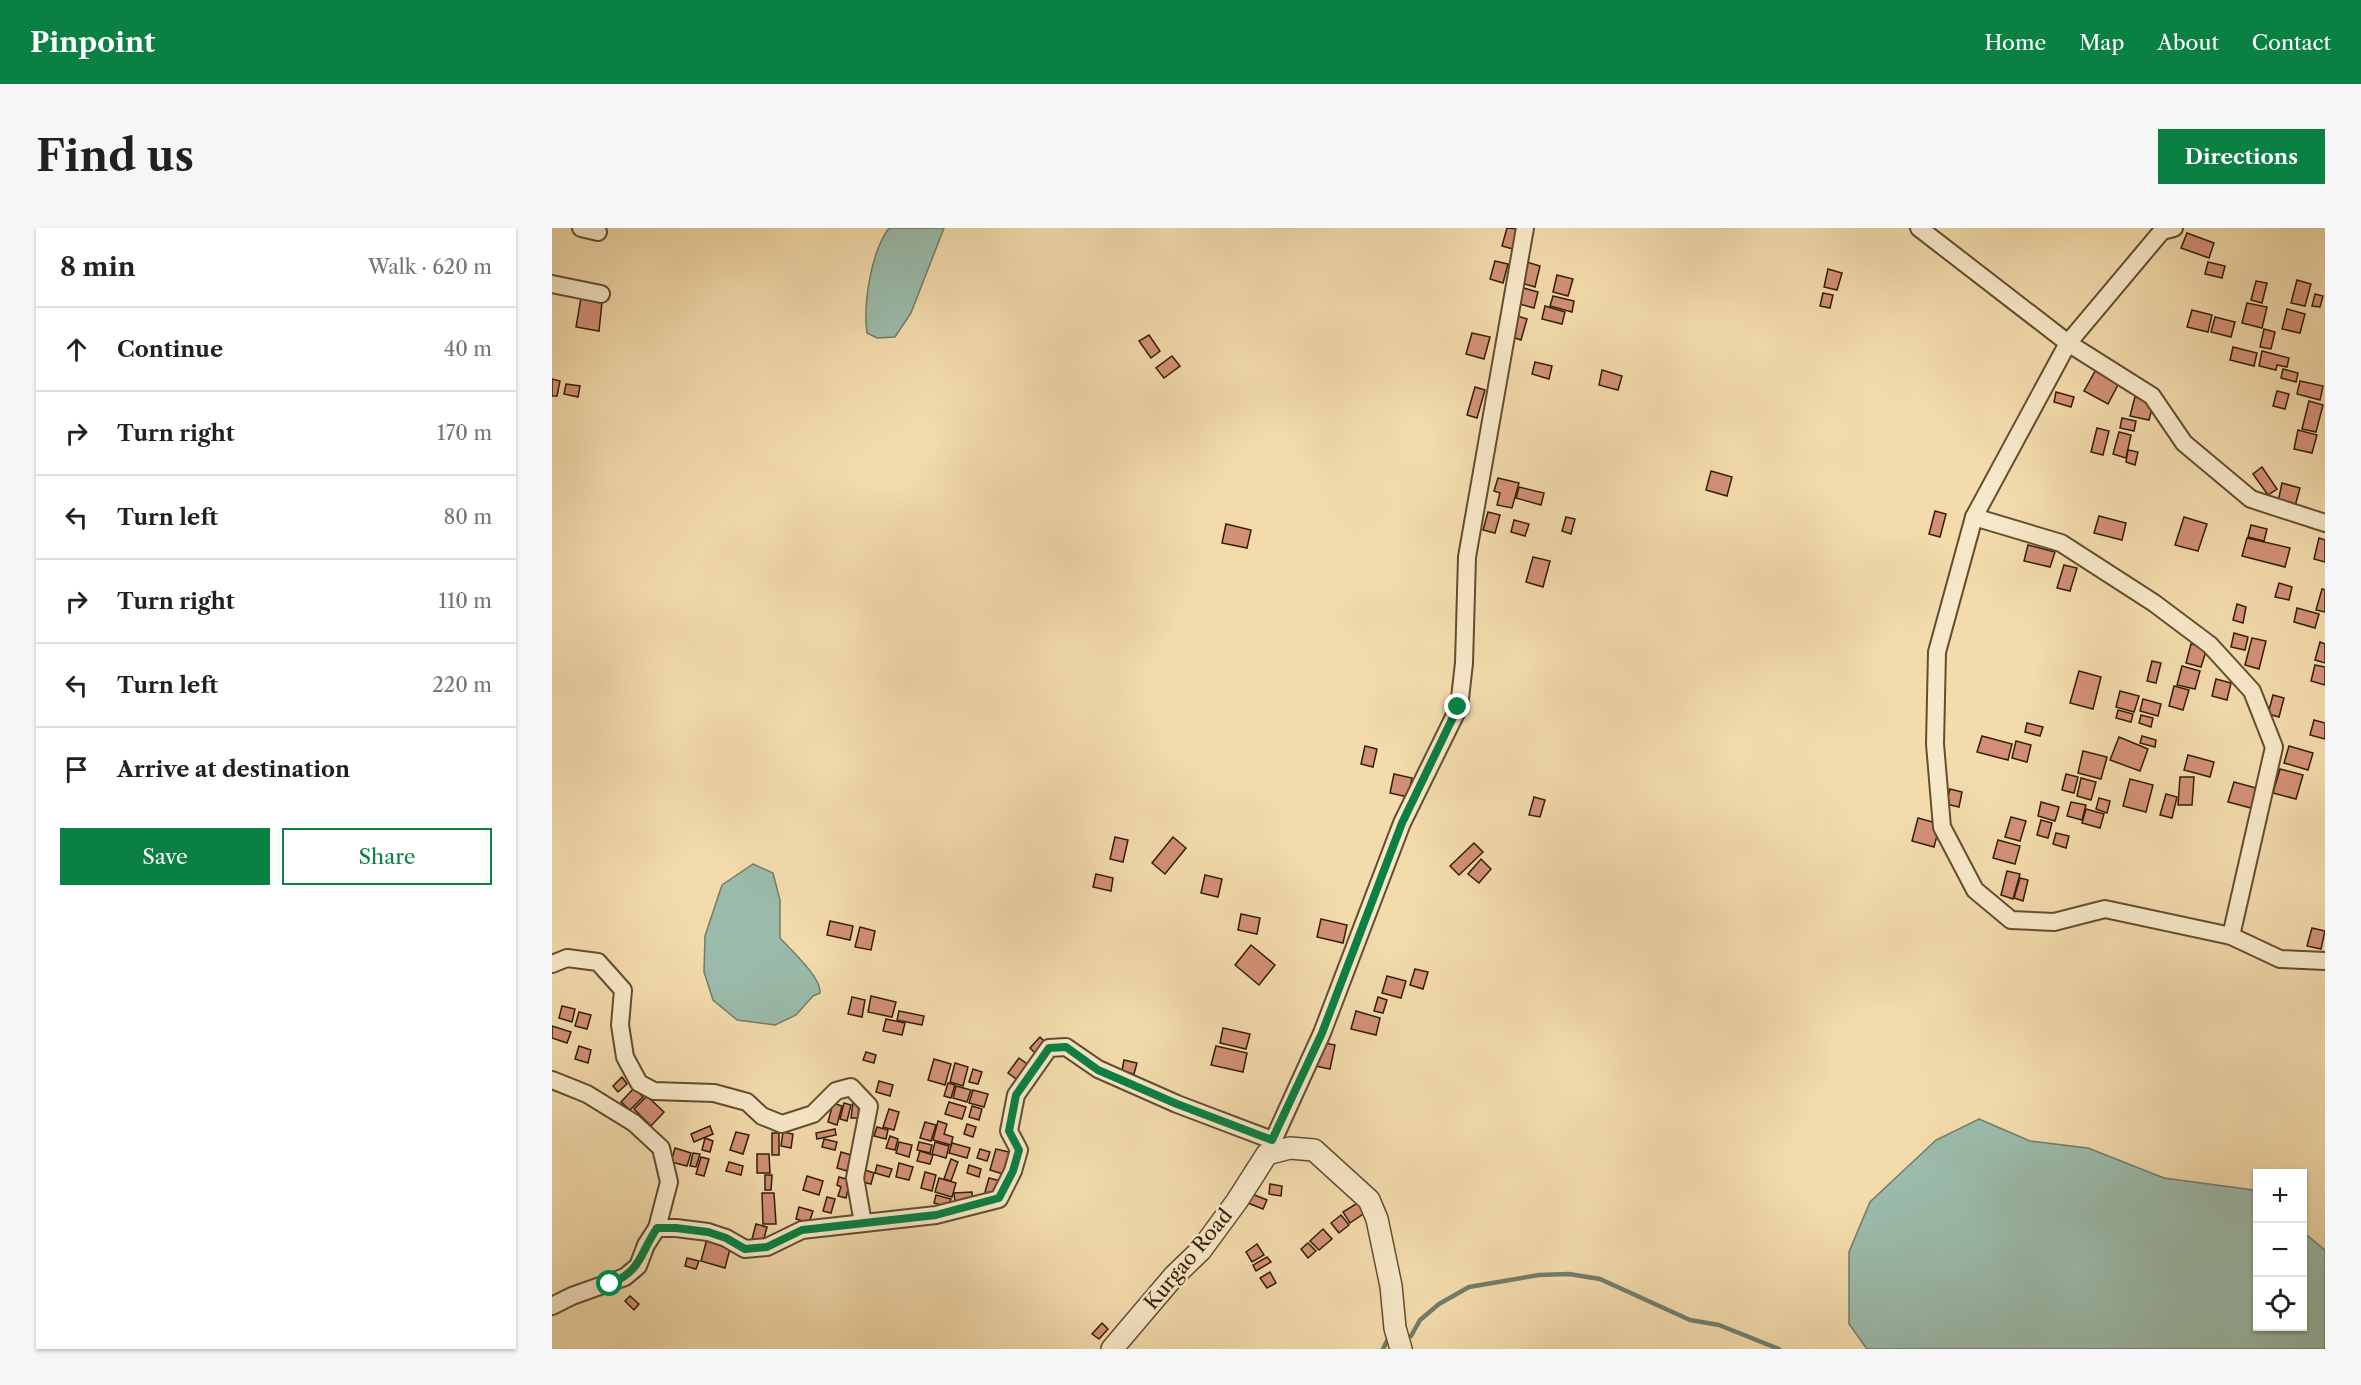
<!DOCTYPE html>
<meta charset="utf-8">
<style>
:root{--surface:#fff;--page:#f6f6f6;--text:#202124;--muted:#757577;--line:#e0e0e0;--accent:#0b8043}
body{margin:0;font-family:"Libre Caslon Text",serif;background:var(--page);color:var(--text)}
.controls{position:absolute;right:18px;bottom:18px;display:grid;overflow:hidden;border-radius:0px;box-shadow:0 2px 4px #0004}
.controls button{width:54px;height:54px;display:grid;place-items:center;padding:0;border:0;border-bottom:2px solid var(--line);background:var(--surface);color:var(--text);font:30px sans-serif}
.stop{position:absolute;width:18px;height:18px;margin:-14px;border:4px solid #0b8043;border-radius:50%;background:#fff}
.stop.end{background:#0b8043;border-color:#fff;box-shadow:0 2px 6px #0008}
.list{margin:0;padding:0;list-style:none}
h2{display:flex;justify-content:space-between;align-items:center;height:78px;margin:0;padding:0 24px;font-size:26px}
h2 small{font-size:20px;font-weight:400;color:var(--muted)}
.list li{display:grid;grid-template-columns:39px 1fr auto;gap:18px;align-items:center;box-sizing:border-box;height:84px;padding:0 24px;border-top:2px solid var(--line)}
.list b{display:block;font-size:22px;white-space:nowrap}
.list em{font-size:20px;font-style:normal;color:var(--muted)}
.actions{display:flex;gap:12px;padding:18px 24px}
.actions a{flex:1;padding:14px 0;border:2px solid var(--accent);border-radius:0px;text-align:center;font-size:21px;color:var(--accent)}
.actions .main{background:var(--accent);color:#fff}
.icon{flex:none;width:33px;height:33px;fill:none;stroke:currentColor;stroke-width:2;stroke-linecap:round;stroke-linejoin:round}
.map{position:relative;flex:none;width:1773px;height:1121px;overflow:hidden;border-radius:0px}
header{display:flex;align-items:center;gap:36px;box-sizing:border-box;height:84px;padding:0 30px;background:var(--accent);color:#fff}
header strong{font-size:28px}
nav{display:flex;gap:33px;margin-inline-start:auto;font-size:21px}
.intro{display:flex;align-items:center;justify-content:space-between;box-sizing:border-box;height:144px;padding:0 36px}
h1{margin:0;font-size:42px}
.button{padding:15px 27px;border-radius:0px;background:var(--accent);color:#fff;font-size:21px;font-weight:700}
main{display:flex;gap:36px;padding:0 36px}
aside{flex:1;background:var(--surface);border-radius:0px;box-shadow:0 2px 4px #0004}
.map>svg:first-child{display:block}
.water{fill:#9bbbab;stroke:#717d69;stroke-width:1.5}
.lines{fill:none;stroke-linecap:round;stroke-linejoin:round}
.stream{stroke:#717d69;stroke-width:4.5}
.building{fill:#d39077;stroke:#331f05;stroke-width:1.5}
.minor-casing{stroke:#634e2f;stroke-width:20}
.tertiary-casing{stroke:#634e2f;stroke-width:24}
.minor{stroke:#f7e8c9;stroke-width:16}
.tertiary{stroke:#f7e8c9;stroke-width:21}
.route{stroke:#0b8043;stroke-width:8}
.labels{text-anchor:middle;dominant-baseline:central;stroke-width:5;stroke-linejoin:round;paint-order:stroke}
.street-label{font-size:20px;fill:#331f05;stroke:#f7e8c9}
</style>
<header>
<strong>Pinpoint</strong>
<nav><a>Home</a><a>Map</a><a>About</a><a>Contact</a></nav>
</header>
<div class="intro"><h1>Find us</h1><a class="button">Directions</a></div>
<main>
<aside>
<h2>8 min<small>Walk · 620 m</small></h2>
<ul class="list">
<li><svg class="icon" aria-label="ahead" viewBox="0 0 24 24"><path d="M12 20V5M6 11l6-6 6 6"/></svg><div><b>Continue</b></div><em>40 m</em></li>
<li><svg class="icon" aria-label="right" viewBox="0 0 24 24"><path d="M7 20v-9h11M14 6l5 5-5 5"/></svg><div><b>Turn right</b></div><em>170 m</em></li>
<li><svg class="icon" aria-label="left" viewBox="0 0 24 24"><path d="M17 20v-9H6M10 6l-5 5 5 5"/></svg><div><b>Turn left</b></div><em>80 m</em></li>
<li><svg class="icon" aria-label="right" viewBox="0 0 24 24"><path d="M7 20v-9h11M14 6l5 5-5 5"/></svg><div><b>Turn right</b></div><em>110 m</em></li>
<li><svg class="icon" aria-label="left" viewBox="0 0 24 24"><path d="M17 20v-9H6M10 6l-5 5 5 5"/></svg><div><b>Turn left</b></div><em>220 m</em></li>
<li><svg class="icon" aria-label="arrive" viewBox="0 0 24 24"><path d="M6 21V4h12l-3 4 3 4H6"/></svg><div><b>Arrive at destination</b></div></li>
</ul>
<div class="actions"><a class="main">Save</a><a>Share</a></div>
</aside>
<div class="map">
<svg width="1773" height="1121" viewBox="0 0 1773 1121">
<rect width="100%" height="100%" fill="#f3dbac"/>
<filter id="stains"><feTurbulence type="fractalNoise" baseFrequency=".00333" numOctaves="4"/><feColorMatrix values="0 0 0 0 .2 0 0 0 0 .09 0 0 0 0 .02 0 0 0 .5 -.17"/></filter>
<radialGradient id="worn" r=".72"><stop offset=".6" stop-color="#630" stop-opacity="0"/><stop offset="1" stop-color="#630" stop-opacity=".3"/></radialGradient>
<g class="water">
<path d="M337 0H392L359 85 343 109 325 110 315 105C311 76 319 24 337 0Z"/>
<path d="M201 636 221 645 228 672V710C239 722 270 750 268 765L261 768 244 787 223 797 185 792 161 772 152 744 153 708 170 657Z"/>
<path d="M1427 891 1478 913 1536 920 1612 950 1701 962 1706 966V1098H1750L1751 1004 1773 1022V1121H1315L1297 1096V1024L1318 974 1384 912Z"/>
</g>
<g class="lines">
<g class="stream">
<path d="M859 1108 868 1092 887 1076 917 1059 987 1047 1017 1046 1048 1051 1138 1092 1167 1097 1227 1121"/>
<path d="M831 1121 836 1111"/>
</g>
</g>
<g class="building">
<path d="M955 0 966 1 961 21 950 18Z"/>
<path d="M1635 5 1662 15 1657 30 1629 20Z"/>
<path d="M943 33 956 36 951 55 938 51Z"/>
<path d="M971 33 988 38 983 59 966 54Z"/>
<path d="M1656 34 1673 38 1670 50 1653 46Z"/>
<path d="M1276 41 1290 45 1285 62 1272 59Z"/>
<path d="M1005 47 1021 51 1016 68 1001 64Z"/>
<path d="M1745 52 1759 56 1753 78 1739 75Z"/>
<path d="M1704 53 1715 55 1710 75 1699 72Z"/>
<path d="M968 59 986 64 982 80 964 75Z"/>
<path d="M1271 65 1281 67 1278 80 1268 78Z"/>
<path d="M1763 66 1771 68 1768 79 1760 78Z"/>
<path d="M1001 68 1022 73 1020 84 998 78Z"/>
<path d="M29 70 50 74 47 103 24 99Z"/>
<path d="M1695 75 1715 79 1710 100 1690 95Z"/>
<path d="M993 78 1013 84 1010 96 990 91Z"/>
<path d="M1735 81 1753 86 1748 105 1730 101Z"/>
<path d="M1640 82 1660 87 1656 104 1635 99Z"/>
<path d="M963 87 975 91 969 112 957 108Z"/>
<path d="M1663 89 1683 94 1679 109 1659 104Z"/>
<path d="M1712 101 1723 104 1719 121 1708 119Z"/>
<path d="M920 105 938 109 932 131 914 126Z"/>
<path d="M597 107 608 123 599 130 587 113Z"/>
<path d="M1681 119 1705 125 1702 138 1678 132Z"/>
<path d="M1710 123 1737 130 1735 139 1725 137 1724 142 1707 138Z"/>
<path d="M620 128 628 138 612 150 604 140Z"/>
<path d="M983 134 1000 138 997 151 980 146Z"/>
<path d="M1546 138 1569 151 1556 176 1532 163Z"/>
<path d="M1731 141 1746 145 1744 154 1729 150Z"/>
<path d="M1050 142 1070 148 1066 162 1047 157Z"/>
<path d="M0 151 8 153 5 168H0Z"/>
<path d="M1748 153 1771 158 1768 172 1745 166Z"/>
<path d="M14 156 28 158 26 169 12 166Z"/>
<path d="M923 159 933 162 925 190 915 187Z"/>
<path d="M1725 163 1737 166 1733 181 1721 178Z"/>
<path d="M1504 164 1522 169 1519 179 1502 174Z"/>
<path d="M1583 169 1602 173 1597 192 1578 188Z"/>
<path d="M1757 173 1771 177 1764 204 1750 201Z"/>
<path d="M1570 190 1584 193 1582 203 1568 200Z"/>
<path d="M1545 200 1557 203 1551 227 1539 224Z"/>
<path d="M1746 202 1765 207 1760 225 1742 221Z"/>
<path d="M1567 204 1579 207 1574 230 1561 226Z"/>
<path d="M1576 222 1586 224 1583 237 1574 234Z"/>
<path d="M1710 239 1725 261 1716 267 1701 246Z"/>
<path d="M1159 243 1180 249 1175 268 1154 262Z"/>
<path d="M946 250 967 255 960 280 945 277 948 265 942 263Z"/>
<path d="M1730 255 1748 260 1743 278 1726 274Z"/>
<path d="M967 259 992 265 989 277 964 270Z"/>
<path d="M1383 283 1394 286 1388 309 1377 306Z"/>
<path d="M936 284 948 287 943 305 931 302Z"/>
<path d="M1547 288 1574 295 1570 312 1542 305Z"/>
<path d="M1014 289 1023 291 1019 306 1010 303Z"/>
<path d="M1632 289 1655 296 1646 323 1623 317Z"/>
<path d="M962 292 977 296 973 308 959 304Z"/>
<path d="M674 296 699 302 695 320 670 315Z"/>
<path d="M1699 297 1715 301 1712 313 1696 309Z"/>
<path d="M1695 310 1738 320 1733 339 1690 328Z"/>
<path d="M1767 310 1773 312V334L1762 331Z"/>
<path d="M1476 317 1503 324 1498 339 1472 333Z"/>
<path d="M981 329 998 333 991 359 974 354Z"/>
<path d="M1512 337 1525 340 1518 363 1505 360Z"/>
<path d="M1727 355 1740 359 1737 372 1723 369Z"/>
<path d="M1770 361 1773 362V384L1764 382Z"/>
<path d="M1685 376 1694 379 1691 395 1681 392Z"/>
<path d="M1745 380 1767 386 1763 400 1742 394Z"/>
<path d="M1682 405 1696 409 1693 422 1679 419Z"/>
<path d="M1700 410 1714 413 1707 441 1693 437Z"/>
<path d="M1768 414 1773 416V435L1763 432Z"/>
<path d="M1639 416 1655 420 1649 439 1634 435Z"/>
<path d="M1600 433 1609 435 1604 455 1595 453Z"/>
<path d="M1763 437 1773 439V457L1759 453Z"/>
<path d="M1630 438 1648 443 1643 461 1625 457Z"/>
<path d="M1527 443 1549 449 1541 481 1518 475Z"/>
<path d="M1664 451 1679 455 1675 472 1660 468Z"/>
<path d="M1622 458 1637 462 1631 482 1617 478Z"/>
<path d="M1568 463 1587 468 1582 484 1564 479Z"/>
<path d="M1721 467 1732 470 1727 489 1716 486Z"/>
<path d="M1591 471 1609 476 1606 488 1588 483Z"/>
<path d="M1566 482 1581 486 1579 494 1564 490Z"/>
<path d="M1589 487 1601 490 1599 499 1587 495Z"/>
<path d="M1762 492 1773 495V511L1758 507Z"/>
<path d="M1475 495 1491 499 1488 508 1473 504Z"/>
<path d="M1430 508 1460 516 1456 532 1425 524Z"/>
<path d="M1590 508 1604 512 1603 519 1588 515Z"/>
<path d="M1567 509 1596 521 1588 543 1558 532Z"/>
<path d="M1464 513 1479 517 1475 534 1460 530Z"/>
<path d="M813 518 825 521 821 539 809 536Z"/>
<path d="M1737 518 1761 525 1756 542 1732 535Z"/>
<path d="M1531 523 1555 529 1549 551 1526 545Z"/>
<path d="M1636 527 1662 534 1658 549 1632 542Z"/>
<path d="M1728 541 1751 547 1744 571 1721 565Z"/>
<path d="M842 546 860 550 856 569 838 565Z"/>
<path d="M1514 546 1526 549 1522 565 1510 562Z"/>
<path d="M1628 549H1642L1640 577H1626Z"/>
<path d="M1529 550 1544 554 1539 572 1525 568Z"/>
<path d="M1578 551 1601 557 1594 584 1571 578Z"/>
<path d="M1682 554 1704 560 1699 580 1676 574Z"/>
<path d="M1398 561 1410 564 1407 579 1394 576Z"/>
<path d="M1614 566 1625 569 1620 590 1608 587Z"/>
<path d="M982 569 993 572 988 589 977 587Z"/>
<path d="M1547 570 1558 573 1555 585 1544 581Z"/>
<path d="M1489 574 1507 579 1503 593 1486 588Z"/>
<path d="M1519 574 1534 577 1530 592 1515 588Z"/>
<path d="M1534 581 1552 586 1548 600 1530 595Z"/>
<path d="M1459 589 1474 593 1468 613 1453 609Z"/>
<path d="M1366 590 1388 596 1382 619 1360 613Z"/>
<path d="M1489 592 1500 595 1496 610 1485 607Z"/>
<path d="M1504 605 1517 608 1514 620 1501 616Z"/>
<path d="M563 609 576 612 571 634 558 631Z"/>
<path d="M621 609 634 620 613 646 600 635Z"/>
<path d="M1446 612 1468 618 1463 636 1441 630Z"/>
<path d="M922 615 931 624 907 647 898 638Z"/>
<path d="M929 631 939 641 927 655 916 646Z"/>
<path d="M1455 643 1468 646 1461 671 1449 667Z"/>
<path d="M544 646 561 650 559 663 541 659Z"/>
<path d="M653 647 670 651 666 669 649 665Z"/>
<path d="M1468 650 1476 652 1471 673 1462 670Z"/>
<path d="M689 686 708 690 705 706 686 702Z"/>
<path d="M769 691 795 697 791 715 765 709Z"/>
<path d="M278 693 301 698 298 712 275 707Z"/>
<path d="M308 699 323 703 319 722 303 719Z"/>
<path d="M1760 700 1773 703 1769 721 1755 718Z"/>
<path d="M699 717 723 737 707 757 683 737Z"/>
<path d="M863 741 876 744 871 761 858 757Z"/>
<path d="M835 748 854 753 849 770 830 765Z"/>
<path d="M319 768 344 774 340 789 316 784Z"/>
<path d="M300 769 313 772 310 789 296 786Z"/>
<path d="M826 769 835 772 831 785 822 783Z"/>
<path d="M10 778 23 781 20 794 7 790Z"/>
<path d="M347 783 372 788 370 797 345 792Z"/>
<path d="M804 783 828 790 824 807 799 801Z"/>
<path d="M27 784 39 787 35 801 23 798Z"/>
<path d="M334 791 353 795 350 807 331 803Z"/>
<path d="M0 798 19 804 15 815 0 810Z"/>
<path d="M671 800 698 806 694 821 668 815Z"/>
<path d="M488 809 494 815 484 826 478 820Z"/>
<path d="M768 814 783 817 778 841 763 838Z"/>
<path d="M27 818 39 822 36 835 23 831Z"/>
<path d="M664 818 695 825 691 844 659 837Z"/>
<path d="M314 824 324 827 322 835 311 832Z"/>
<path d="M467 830 478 838 467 853 456 845Z"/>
<path d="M382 831 399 836 393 857 376 852Z"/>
<path d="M572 832 585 835 582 846 570 843Z"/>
<path d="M403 835 416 839 411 858 398 854Z"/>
<path d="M421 841 430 844 426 856 417 854Z"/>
<path d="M70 849 75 856 66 864 61 858Z"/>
<path d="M327 853 341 857 338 868 324 864Z"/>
<path d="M396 855 403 857 399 870 392 868Z"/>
<path d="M404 858 419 862 415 874 401 870Z"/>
<path d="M82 860 91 869 78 882 69 874Z"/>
<path d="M421 862 436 866 432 879 417 875Z"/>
<path d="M95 868 112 884 99 898 82 881Z"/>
<path d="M301 874H307L306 890H299Z"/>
<path d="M397 874 414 879 410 891 393 886Z"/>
<path d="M281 875 290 878 285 897 276 894Z"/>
<path d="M292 875 299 877 295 893 288 891Z"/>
<path d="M420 878 430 881 427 892 417 889Z"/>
<path d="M337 881 347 884 342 902 331 899Z"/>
<path d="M386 893 395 896 392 906 401 909 399 917 381 912Z"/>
<path d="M373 894 384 897 379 913 368 910Z"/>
<path d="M415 896 424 899 421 909 412 906Z"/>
<path d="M158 898 161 906 142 914 139 906Z"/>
<path d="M325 899 336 902 334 911 322 908Z"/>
<path d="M283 901 284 907 265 911 264 905Z"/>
<path d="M184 904 197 907 191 926 178 922Z"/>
<path d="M231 904 241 906 239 920 229 918Z"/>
<rect x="220" y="905" width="7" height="22"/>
<path d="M338 908 346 911 343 922 334 920Z"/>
<path d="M153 910 161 913 158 924 150 922Z"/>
<path d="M272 911 285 914 283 922 270 919Z"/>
<path d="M347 914 360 917 357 929 344 925Z"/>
<path d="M367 914 380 917 378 925 365 922Z"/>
<path d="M383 914 397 918 394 930 380 926Z"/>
<path d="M400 915 418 920 415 930 397 925Z"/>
<path d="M123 920 139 925 135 938 119 934Z"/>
<path d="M428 921 438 924 435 933 425 930Z"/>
<path d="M444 921 457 924 451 946 438 942Z"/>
<path d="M368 923 381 927 378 936 365 933Z"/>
<path d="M289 924 299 927 295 943 285 940Z"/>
<path d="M141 925 148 926 144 939 138 938Z"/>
<path d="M205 926H217L218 945H205Z"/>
<path d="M149 929 157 931 152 948 144 946Z"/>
<path d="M399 931 406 934 399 953 392 951Z"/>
<path d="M177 934 191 938 189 947 174 943Z"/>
<path d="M347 935 361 939 357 952 344 949Z"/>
<path d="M325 937 340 941 337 949 323 945Z"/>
<path d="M417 937 429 941 427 949 415 945Z"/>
<path d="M313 942 322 945 319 956 310 954Z"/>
<path d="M373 944 384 947 380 963 369 960Z"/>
<path d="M213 947H220L219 962H213Z"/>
<path d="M255 948 271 953 267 967 251 962Z"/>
<path d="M287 949 298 952 294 970 286 968 289 959 285 957Z"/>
<path d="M387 950 404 955 400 969 383 964Z"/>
<path d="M437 950 449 953 445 968 433 964Z"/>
<path d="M718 956 730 958 729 968 717 966Z"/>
<path d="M420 964 421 974 403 975 402 965Z"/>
<path d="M210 965H222L224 996H211Z"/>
<path d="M700 966 715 972 711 981 696 975Z"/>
<path d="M384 967 399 971 396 979 382 975Z"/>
<path d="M275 969 283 971 279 985 271 983Z"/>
<path d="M807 974 814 984 798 995 791 984Z"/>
<path d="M247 979 261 983 257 995 244 991Z"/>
<path d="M789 987 797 997 787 1005 779 995Z"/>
<path d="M204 996 215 999 211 1014 200 1011Z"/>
<path d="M771 1001 780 1011 767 1022 758 1013Z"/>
<path d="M155 1011 179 1017 173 1040 149 1033Z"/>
<path d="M756 1015 764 1023 756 1030 749 1021Z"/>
<path d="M705 1016 712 1027 700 1034 694 1024Z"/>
<path d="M715 1029 719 1034 704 1043 701 1037Z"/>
<path d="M135 1030 147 1033 144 1041 133 1038Z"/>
<path d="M718 1044 724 1055 715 1060 708 1050Z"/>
<path d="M78 1068 87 1076 82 1082 73 1073Z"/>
<path d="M550 1095 556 1101 547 1111 540 1106Z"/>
</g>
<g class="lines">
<defs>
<g id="minor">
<path d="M29 0 46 4"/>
<path d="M1367 0 1516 115 1600 168 1632 215 1699 271 1773 295"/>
<path d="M1622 0 1610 3 1516 115 1422 289 1385 424 1383 516 1390 599 1423 662 1459 692 1502 694 1553 681 1679 708 1728 731 1773 733"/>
<path d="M0 56 49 66"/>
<path d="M1422 289 1509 315 1602 375 1658 417 1700 463 1722 519 1679 708"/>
<path d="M0 736 15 730 46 734 71 762 68 797 73 829 87 855 102 863 162 865 195 874 210 888 230 896 261 886 284 863 299 859 317 878 303 950 311 995"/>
<path d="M0 852 35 866 82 895 109 920 117 954 105 1000"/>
<path d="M715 926 770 805 850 595 907 479 912 435 915 329 973 0"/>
<path d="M0 1078 20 1068 73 1049 86 1038 94 1017 105 1000H124L156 1004 174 1010 193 1021 215 1019 250 1002 384 987 447 971 461 943 467 922 457 903 464 867 497 820 514 819 546 841 625 876 720 912"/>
</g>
<path id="tertiary" d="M560 1121 622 1048 649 1022 685 973 715 926 738 920 762 922 817 972 825 991 839 1058 843 1100 849 1121"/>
</defs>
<use href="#minor" class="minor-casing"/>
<use href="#tertiary" class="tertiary-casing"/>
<use href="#minor" class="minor"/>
<use href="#tertiary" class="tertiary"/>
</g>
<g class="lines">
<path class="route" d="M58 1056C90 1042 87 1027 105 1000H124L156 1004 174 1010 193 1021 215 1019 250 1002 384 987 447 970 461 943 467 922 457 903 464 867 497 820 514 819 546 842 625 876 720 912 770 805 850 595 906 479"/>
</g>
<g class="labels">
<g class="street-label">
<text transform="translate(636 1031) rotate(-50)">Kurgao Road</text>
</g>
</g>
<rect width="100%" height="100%" filter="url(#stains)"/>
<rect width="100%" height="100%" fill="url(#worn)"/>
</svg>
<div class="controls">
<button>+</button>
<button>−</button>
<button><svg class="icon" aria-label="locate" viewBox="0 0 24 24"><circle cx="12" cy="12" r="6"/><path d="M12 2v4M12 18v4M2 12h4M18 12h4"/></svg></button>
</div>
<div class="stop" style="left:58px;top:1056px"></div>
<div class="stop end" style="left:906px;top:479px"></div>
</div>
</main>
